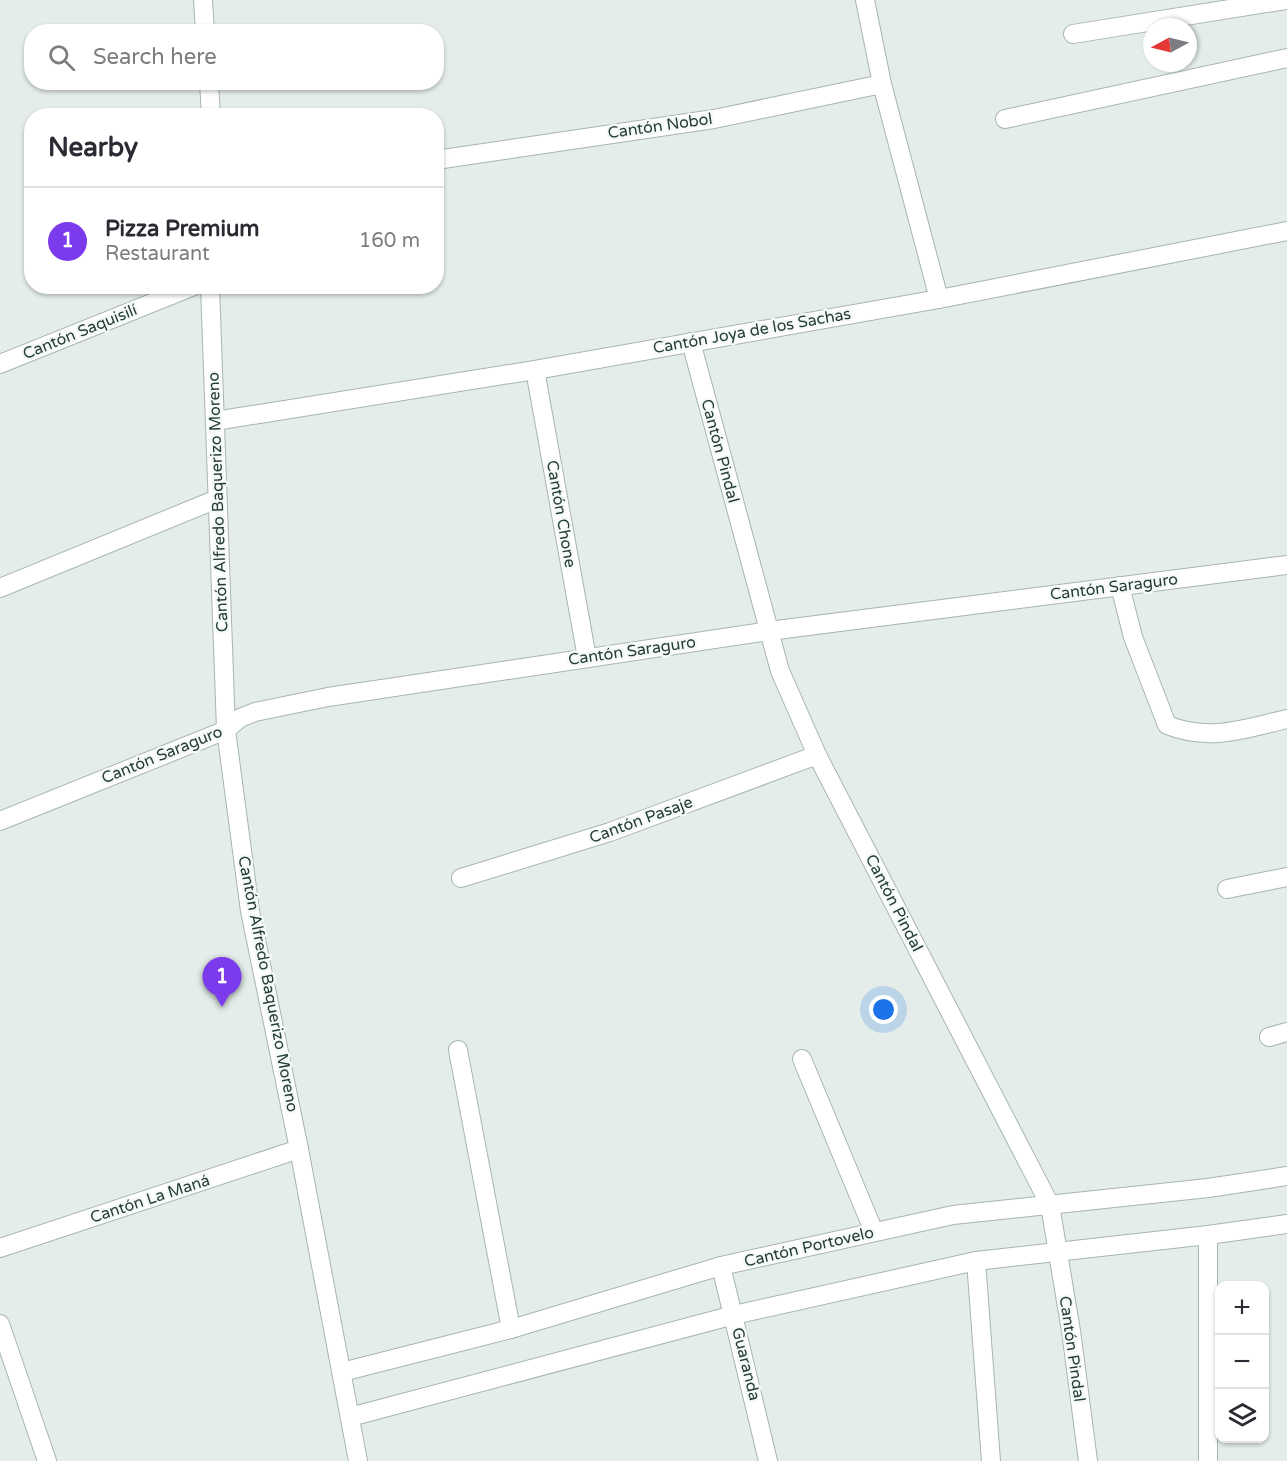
<!DOCTYPE html>
<meta charset="utf-8">
<style>
:root{--surface:#fff;--page:#f7f7f7;--text:#2b2b33;--muted:#7c7c81;--line:#e1e1e2;--accent:#7c3aed}
body{margin:0;font-family:"Varela Round",sans-serif;background:var(--page);color:var(--text)}
.controls{position:absolute;right:18px;bottom:18px;display:grid;overflow:hidden;border-radius:12px;box-shadow:0 2px 4px #0004}
.controls button{width:54px;height:54px;display:grid;place-items:center;padding:0;border:0;border-bottom:2px solid var(--line);background:var(--surface);color:var(--text);font:30px sans-serif}
.compass{position:absolute;left:1143px;top:18px;width:54px;height:54px;border-radius:50%;background:var(--surface);box-shadow:0 2px 4px #0004;rotate:263deg}
.you{position:absolute;left:884px;top:1010px;width:21px;height:21px;margin:-15px;border:4px solid #fff;border-radius:50%;background:#1a73e8;box-shadow:0 0 0 9px #1a73e833}
.badge{display:grid;place-items:center;width:39px;height:39px;border-radius:50%;background:var(--accent);color:#fff;font-size:20px;font-weight:700}
.pin{position:absolute;translate:-50% -50px;filter:drop-shadow(0 2px 3px #0008)}
.pin::after{content:'';position:absolute;top:32px;width:21px;height:18px;background:inherit;clip-path:polygon(0 0,100% 0,50% 100%)}
.list{margin:0;padding:0;list-style:none}
h2{display:flex;justify-content:space-between;align-items:center;height:78px;margin:0;padding:0 24px;font-size:26px}
h2 small{font-size:20px;font-weight:400;color:var(--muted)}
.list li{display:grid;grid-template-columns:39px 1fr auto;gap:18px;align-items:center;box-sizing:border-box;height:108px;padding:0 24px;border-top:2px solid var(--line)}
.list b{display:block;font-size:22px;white-space:nowrap}
.list p{margin:0;font-size:20px;white-space:nowrap;color:var(--muted)}
.list em{font-size:20px;font-style:normal;color:var(--muted)}
.icon{flex:none;width:33px;height:33px;fill:none;stroke:currentColor;stroke-width:2;stroke-linecap:round;stroke-linejoin:round}
.map{position:relative;flex:none;width:1287px;height:1461px;overflow:hidden}
.search{position:absolute;background:var(--surface);box-shadow:0 2px 4px #0004;left:24px;top:24px;width:420px;height:66px;display:flex;align-items:center;gap:15px;box-sizing:border-box;padding:0 21px;border-radius:24px;color:var(--muted);font-size:22px}
.panel{position:absolute;background:var(--surface);box-shadow:0 2px 4px #0004;left:24px;top:108px;width:420px;height:186px;border-radius:24px}
.map>svg:first-child{display:block}
.lines{fill:none;stroke-linecap:round;stroke-linejoin:round}
.street-casing{stroke:#a7b5b0;stroke-width:20}
.street{stroke:#fff;stroke-width:18}
.labels{text-anchor:middle;dominant-baseline:central;stroke-width:5;stroke-linejoin:round;paint-order:stroke}
.street-label{font-size:16px;fill:#253d38;stroke:#f5f9f7}
</style>
<div class="map">
<svg width="1287" height="1461" viewBox="0 0 1287 1461">
<rect width="100%" height="100%" fill="#e4ede9"/>
<g class="lines">
<defs>
<g id="street">
<path d="M203 0 205 32"/>
<path d="M865 0 882 84 939 299"/>
<path d="M1073 34 1286 0"/>
<path d="M209 82 211 116"/>
<path d="M1005 119 1287 58"/>
<path d="M436 160 714 119 882 84"/>
<path d="M210 286 226 730 250 911 299 1149 358 1461"/>
<path d="M691 342 780 671 817 755 1050 1205 1071 1331 1088 1461"/>
<path d="M0 364 194 286"/>
<path d="M535 370 587 658"/>
<path d="M215 421 535 370 939 299 1287 231"/>
<path d="M1120 586 1133 637 1167 725C1210 742 1244 729 1287 719"/>
<path d="M0 588 217 499"/>
<path d="M0 821 226 730 240 718 255 712 328 697 769 631 1287 565"/>
<path d="M461 878 610 832 817 755"/>
<path d="M1227 889 1287 877"/>
<path d="M1269 1037 1287 1032"/>
<path d="M458 1050 511 1329"/>
<path d="M802 1059 874 1232"/>
<path d="M0 1248 299 1149"/>
<path d="M976 1261 991 1461"/>
<path d="M721 1266 768 1461"/>
<path d="M0 1324 47 1461"/>
<path d="M342 1372 511 1329 721 1266 953 1215 1208 1188 1287 1176"/>
<path d="M350 1417 734 1315 976 1261 1208 1235 1287 1224"/>
<path d="M1208 1461V1235"/>
</g>
</defs>
<use href="#street" class="street-casing"/>
<use href="#street" class="street"/>
</g>
<g class="labels">
<g class="street-label">
<text transform="translate(660 126) rotate(-8)">Cantón Nobol</text>
<text transform="translate(752 331) rotate(-10)">Cantón Joya de los Sachas</text>
<text transform="translate(80 332) rotate(-22)">Cantón Saquisilí</text>
<text transform="translate(720 451) rotate(75)">Cantón Pindal</text>
<text transform="translate(218 502) rotate(-92)">Cantón Alfredo Baquerizo Moreno</text>
<text transform="translate(561 514) rotate(80)">Cantón Chone</text>
<text transform="translate(1114 587) rotate(-7)">Cantón Saraguro</text>
<text transform="translate(632 651) rotate(-8)">Cantón Saraguro</text>
<text transform="translate(162 755) rotate(-22)">Cantón Saraguro</text>
<text transform="translate(641 820) rotate(-20)">Cantón Pasaje</text>
<text transform="translate(894 903) rotate(63)">Cantón Pindal</text>
<text transform="translate(268 984) rotate(79)">Cantón Alfredo Baquerizo Moreno</text>
<text transform="translate(150 1199) rotate(-18)">Cantón La Maná</text>
<text transform="translate(809 1247) rotate(-13)">Cantón Portovelo</text>
<text transform="translate(1072 1349) rotate(82)">Cantón Pindal</text>
<text transform="translate(746 1364) rotate(76)">Guaranda</text>
</g>
</g>
</svg>
<div class="controls">
<button>+</button>
<button>−</button>
<button><svg class="icon" aria-label="layers" viewBox="0 0 24 24"><path d="M12 4l9 5-9 5-9-5zM3 14l9 5 9-5"/></svg></button>
</div>
<svg class="compass" viewBox="-18 -18 36 36"><path d="M0-13l5 13h-10z" fill="#e53935"/><path d="M0 13l5-13h-10z" fill="#7c7c81"/></svg>
<div class="you"></div>
<div class="pin badge" style="left:222px;top:1007px">1</div>
<div class="search"><svg class="icon" aria-label="search" viewBox="0 0 24 24"><circle cx="10" cy="10" r="6"/><path d="M15 15l6 6"/></svg>Search here</div>
<section class="panel">
<h2>Nearby<small></small></h2>
<ul class="list">
<li><span class="badge">1</span><div><b>Pizza Premium</b><p>Restaurant</p></div><em>160 m</em></li>
</ul>
</section>
</div>
